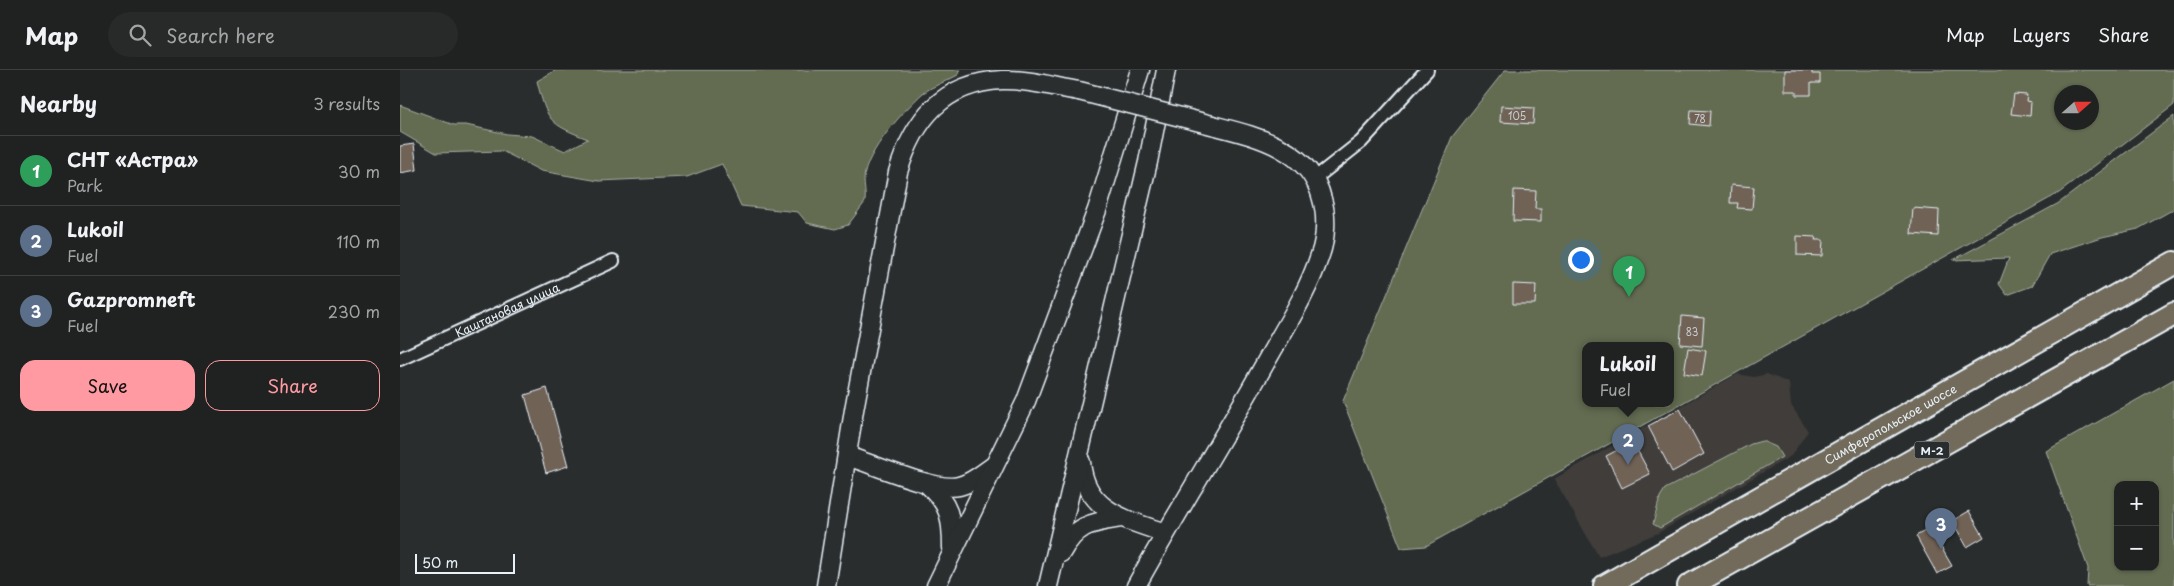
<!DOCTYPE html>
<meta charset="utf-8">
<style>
:root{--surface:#202222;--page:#282a2a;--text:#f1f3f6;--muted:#a2a4a5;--line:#3d3f40;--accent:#ff9aa2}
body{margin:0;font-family:"Playpen Sans",sans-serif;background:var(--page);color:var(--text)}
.controls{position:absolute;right:15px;bottom:15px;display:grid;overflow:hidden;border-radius:10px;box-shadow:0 1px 4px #0004}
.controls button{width:45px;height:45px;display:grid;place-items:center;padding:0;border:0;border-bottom:1px solid var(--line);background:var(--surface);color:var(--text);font:25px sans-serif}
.compass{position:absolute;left:1654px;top:15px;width:45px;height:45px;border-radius:50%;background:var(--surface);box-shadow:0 1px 4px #0004;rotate:69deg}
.scale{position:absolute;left:15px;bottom:12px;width:100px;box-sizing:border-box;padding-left:5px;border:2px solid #e8f1f8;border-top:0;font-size:14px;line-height:18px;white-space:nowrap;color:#e8f1f8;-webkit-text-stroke:4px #2a2d2e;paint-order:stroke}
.you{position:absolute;left:1180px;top:189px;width:18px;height:18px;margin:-12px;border:4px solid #fff;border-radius:50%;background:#1a73e8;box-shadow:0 0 0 8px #1a73e833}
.badge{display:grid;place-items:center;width:32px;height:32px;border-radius:50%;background:var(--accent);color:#fff;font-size:16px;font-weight:700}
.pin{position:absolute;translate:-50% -41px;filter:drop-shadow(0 1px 2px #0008)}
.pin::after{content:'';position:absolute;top:26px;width:18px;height:15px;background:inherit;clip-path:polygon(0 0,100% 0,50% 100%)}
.popup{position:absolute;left:1182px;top:272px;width:92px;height:65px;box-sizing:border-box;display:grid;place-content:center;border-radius:10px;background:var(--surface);filter:drop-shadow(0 1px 4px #0005);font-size:16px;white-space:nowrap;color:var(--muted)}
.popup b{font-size:19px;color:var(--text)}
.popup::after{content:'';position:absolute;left:50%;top:100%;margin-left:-10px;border:10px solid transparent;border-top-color:var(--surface)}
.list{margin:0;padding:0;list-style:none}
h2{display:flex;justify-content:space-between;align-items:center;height:65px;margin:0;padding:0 20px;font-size:21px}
h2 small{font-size:16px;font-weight:400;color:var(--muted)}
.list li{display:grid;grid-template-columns:32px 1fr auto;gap:15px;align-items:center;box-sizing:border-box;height:70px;padding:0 20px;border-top:1px solid var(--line)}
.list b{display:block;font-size:19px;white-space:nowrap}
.list p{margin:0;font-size:16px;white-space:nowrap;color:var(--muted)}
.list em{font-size:16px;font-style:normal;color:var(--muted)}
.actions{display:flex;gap:10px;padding:15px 20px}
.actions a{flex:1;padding:11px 0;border:1px solid var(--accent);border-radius:15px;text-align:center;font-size:18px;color:var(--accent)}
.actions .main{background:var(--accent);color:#111}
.icon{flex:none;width:28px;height:28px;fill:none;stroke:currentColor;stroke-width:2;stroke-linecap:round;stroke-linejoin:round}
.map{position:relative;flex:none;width:1774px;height:516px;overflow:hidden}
header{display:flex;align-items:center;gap:30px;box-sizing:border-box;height:70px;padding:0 25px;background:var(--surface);border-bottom:1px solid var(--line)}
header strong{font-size:24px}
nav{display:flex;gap:28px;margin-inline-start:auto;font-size:18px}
.search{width:350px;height:45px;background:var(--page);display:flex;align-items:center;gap:12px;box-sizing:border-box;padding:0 18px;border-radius:28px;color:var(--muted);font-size:19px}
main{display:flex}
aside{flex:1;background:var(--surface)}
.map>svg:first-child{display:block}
.built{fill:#3f3d3a}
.green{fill:#646c51;stroke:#a6aea4;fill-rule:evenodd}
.building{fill:#716257;stroke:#e8f1f8}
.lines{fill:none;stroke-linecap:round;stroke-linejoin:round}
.street-casing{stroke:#e8f1f8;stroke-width:16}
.secondary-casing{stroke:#e8f1f8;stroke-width:21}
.highway-casing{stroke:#e8f1f8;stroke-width:26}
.street{stroke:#2a2d2e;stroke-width:12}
.secondary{stroke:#2a2d2e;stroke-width:18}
.highway{stroke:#726b5a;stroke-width:22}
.secondary-bridge-casing{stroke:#e8f1f8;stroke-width:21;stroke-linecap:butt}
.secondary-bridge{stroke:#2a2d2e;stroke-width:18}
.labels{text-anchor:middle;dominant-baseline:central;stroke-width:4.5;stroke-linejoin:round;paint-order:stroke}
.number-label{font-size:10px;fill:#cacdd0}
.shield{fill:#2a2d2e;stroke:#afb6bb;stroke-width:1}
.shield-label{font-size:11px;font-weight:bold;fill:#e8f1f8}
.street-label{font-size:12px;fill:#e8f1f8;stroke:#2a2d2e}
</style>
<header>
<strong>Map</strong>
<div class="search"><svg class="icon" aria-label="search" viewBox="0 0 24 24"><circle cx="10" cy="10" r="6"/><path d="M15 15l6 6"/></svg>Search here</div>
<nav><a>Map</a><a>Layers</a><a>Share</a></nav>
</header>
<main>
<aside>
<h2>Nearby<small>3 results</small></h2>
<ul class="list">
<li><span class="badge" style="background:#2e9e5b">1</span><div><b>СНТ «Астра»</b><p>Park</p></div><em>30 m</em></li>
<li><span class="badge" style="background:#5c6f8a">2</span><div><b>Lukoil</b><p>Fuel</p></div><em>110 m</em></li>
<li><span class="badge" style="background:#5c6f8a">3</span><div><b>Gazpromneft</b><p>Fuel</p></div><em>230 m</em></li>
</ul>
<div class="actions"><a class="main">Save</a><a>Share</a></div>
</aside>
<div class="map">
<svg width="1774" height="516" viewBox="0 0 1774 516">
<rect width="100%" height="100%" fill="#2a2d2e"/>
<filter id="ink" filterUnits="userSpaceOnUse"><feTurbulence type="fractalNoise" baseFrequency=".02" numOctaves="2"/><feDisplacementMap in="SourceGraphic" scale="10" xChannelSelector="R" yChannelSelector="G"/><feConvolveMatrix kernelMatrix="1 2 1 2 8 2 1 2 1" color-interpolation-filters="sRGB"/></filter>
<g filter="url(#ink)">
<path class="built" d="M1337 304 1354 307 1367 304 1389 313 1391 335 1408 361 1391 386 1258 463 1199 487 1154 409Z"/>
<g class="green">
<path d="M156 0H560L558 5C547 11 533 16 523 23 504 40 465 83 464 109 464 116 466 124 465 132L448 155 435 159 407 153 398 142 341 136 322 94 287 107 199 111 141 101 102 81 36 83 0 62V35L54 55H66L107 64 132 66 165 81 188 69C149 54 147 51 137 11Z"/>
<path d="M1105 0H1774V35L1659 123 1026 476 1001 478 943 331 1052 67ZM1662 22H1692V52H1662ZM1186 276H1270V334H1186Z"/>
<path d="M1774 46V139L1738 159 1702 167 1650 184 1632 216 1607 225 1599 214 1609 188 1553 190 1659 133Z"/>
<path d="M1774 309V516H1687L1688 498 1646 381ZM1718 415H1755V497H1718Z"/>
<path d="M1362 371 1376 377 1382 387 1260 458 1253 454 1260 427 1265 419 1351 374Z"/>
</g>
<g class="building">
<path d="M1385 0H1412V4H1420V13H1411V25H1396V21H1385Z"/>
<path d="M1614 24 1627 25 1626 31 1631 32 1630 46 1611 44Z"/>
<path d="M1101 36 1134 38 1133 54 1100 52Z"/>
<path d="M1291 40 1310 41 1309 56 1290 54Z"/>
<path d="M14 74 17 100 0 103V76Z"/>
<path d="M1331 115 1354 117 1352 139 1337 138 1338 133H1330Z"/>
<path d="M1114 120 1136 121 1135 139H1141V152L1113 151Z"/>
<path d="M1513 138 1539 140 1538 166 1511 164Z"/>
<path d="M1397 166 1416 167 1415 170H1423L1422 186 1397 185Z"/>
<path d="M1113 214 1136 215 1135 234H1113Z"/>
<path d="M1282 246 1304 248 1302 276 1280 274Z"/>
<path d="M1288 278 1306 281 1302 306 1284 303Z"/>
<path d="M147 318 168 396 146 403 125 325Z"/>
<path d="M1280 339 1304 384 1272 402 1248 356Z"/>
<path d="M1233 372 1250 404 1222 418 1206 386Z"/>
<path d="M1569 441 1584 467 1567 477 1552 451Z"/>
<path d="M1530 458 1552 496 1537 504 1516 466Z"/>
</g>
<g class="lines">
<defs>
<g id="street">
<path d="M914 109 961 72 1027 0"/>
<path id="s1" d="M0 289 213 191"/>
</g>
<g id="secondary">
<path d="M447 386C473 394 535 422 559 416 572 413 583 403 593 396"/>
<path d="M681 392C685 441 725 449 765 463"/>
<path d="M526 413C550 434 552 448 552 478"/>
<path d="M661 483C677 454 690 453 721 448"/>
<path d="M426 516 454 340 498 102C514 49 543 13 602 10 628 9 654 17 679 21"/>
<path d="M536 516 626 331 697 140 740 0"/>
<path d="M648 516 748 92 766 0"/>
<path d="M736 516C778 440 825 366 867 290 886 256 908 222 920 185 926 169 927 145 922 129 910 78 855 66 812 55"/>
</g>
<g id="highway">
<path id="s2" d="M1205 516 1774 193"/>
<path d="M1289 516 1774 244"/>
</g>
</defs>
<use href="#street" class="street-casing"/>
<use href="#secondary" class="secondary-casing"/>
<use href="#highway" class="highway-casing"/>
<use href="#street" class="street"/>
<use href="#secondary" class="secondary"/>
<use href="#highway" class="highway"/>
<defs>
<path id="secondary-bridge" d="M679 21 812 55"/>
</defs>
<use href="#secondary-bridge" class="secondary-bridge-casing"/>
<use href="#secondary-bridge" class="secondary-bridge"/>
</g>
</g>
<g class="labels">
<g class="number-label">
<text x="1117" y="45">105</text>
<text x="1300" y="48">78</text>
<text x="1292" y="261">83</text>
</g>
<rect class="shield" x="1514.5" y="371.5" width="35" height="17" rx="4"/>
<g class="shield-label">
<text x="1532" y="380">М-2</text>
</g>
<g class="street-label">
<text stroke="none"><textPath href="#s1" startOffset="118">Каштановая улица</textPath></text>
<text stroke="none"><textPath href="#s2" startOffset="328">Симферопольское шоссе</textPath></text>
</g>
</g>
</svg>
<div class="controls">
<button>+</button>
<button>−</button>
</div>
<svg class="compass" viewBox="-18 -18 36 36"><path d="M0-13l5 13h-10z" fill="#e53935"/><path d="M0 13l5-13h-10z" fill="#a2a4a5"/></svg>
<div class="scale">50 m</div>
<div class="you"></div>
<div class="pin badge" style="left:1229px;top:227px;background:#2e9e5b">1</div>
<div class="pin badge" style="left:1228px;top:395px;background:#5c6f8a">2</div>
<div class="popup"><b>Lukoil</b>Fuel</div>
<div class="pin badge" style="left:1541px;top:479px;background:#5c6f8a">3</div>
</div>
</main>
